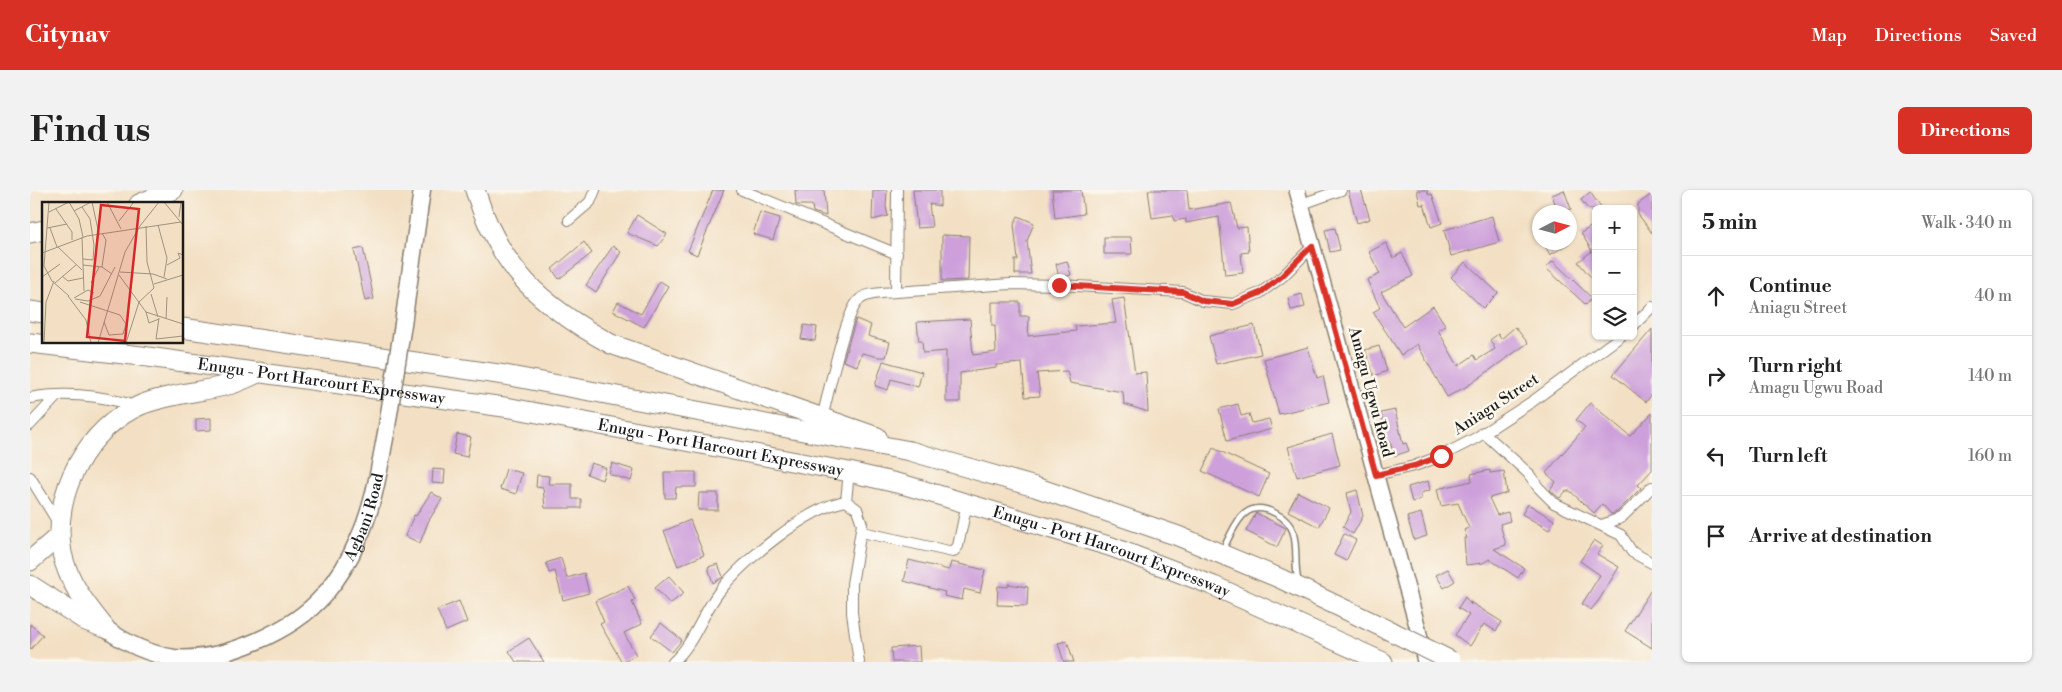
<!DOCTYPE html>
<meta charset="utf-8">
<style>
:root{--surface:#fff;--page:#f2f2f2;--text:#222;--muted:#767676;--line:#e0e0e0;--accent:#d93025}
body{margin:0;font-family:"Libre Bodoni",serif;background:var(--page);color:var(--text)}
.controls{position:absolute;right:15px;top:15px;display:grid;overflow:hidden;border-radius:8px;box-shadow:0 1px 4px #0004}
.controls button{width:45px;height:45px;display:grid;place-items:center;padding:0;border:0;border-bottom:1px solid var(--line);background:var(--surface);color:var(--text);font:25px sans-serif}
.compass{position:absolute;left:1502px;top:15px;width:45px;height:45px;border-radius:50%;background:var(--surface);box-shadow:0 1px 4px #0004;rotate:84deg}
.stop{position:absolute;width:15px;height:15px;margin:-11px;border:4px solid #d93025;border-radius:50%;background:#fff}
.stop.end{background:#d93025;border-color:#fff;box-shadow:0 1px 5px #0008}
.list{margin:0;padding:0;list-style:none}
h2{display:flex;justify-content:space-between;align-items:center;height:65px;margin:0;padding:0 20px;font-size:21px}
h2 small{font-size:16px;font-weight:400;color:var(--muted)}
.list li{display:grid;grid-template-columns:32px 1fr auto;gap:15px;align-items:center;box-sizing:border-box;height:80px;padding:0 20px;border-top:1px solid var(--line)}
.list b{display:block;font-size:19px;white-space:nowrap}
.list p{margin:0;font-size:16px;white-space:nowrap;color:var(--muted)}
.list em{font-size:16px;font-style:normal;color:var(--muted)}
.icon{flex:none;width:28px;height:28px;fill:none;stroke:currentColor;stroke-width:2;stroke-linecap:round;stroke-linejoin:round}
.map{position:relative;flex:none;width:1622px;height:472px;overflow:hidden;border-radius:8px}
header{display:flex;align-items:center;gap:30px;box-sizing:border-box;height:70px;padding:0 25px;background:var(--accent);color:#fff}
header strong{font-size:24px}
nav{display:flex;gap:28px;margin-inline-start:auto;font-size:18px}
.intro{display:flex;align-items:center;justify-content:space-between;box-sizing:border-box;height:120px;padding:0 30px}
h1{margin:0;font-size:35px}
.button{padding:12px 22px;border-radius:8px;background:var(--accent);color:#fff;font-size:18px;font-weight:700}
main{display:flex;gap:30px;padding:0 30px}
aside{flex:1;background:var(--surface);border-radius:8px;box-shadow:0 1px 4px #0004}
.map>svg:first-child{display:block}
.building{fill:#cda0db}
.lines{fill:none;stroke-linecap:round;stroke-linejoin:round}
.lane-casing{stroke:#887e70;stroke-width:8}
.street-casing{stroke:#887e70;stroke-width:12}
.secondary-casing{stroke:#887e70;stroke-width:18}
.primary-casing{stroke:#887e70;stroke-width:19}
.highway-casing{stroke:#887e70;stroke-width:21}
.lane{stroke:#fff;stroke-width:5}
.street{stroke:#fff;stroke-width:10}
.secondary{stroke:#fff;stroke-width:15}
.primary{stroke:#fff;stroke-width:16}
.highway{stroke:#fff;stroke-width:19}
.primary-bridge-casing{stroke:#887e70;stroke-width:19;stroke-linecap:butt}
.highway-bridge-casing{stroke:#887e70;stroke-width:21;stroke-linecap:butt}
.primary-bridge{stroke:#fff;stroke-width:16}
.highway-bridge{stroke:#fff;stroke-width:19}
.route{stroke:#d93025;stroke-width:6}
.labels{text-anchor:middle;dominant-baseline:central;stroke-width:5;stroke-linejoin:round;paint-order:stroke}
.street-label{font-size:16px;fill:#1c1c1c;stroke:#fbf7ec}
.inset-road{fill:none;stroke:#9d9281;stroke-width:1}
.view{fill:#d62828;fill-opacity:0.15;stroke:#d62828;stroke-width:2.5}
.inset-edge{fill:none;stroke:#1c1c1c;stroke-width:2.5}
</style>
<header>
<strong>Citynav</strong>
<nav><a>Map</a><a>Directions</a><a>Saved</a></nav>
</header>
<div class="intro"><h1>Find us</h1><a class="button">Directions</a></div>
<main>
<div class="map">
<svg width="1622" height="472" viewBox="0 0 1622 472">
<rect width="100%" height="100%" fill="#fbf7ec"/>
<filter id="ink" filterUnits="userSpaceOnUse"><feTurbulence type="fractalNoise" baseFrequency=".02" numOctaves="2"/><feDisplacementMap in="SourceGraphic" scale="10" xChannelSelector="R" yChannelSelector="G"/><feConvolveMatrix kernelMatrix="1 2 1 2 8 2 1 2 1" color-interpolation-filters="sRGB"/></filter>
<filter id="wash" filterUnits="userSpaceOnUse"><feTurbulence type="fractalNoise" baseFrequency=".0096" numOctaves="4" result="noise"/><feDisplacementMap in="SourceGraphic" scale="20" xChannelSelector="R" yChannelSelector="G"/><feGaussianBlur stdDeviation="1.12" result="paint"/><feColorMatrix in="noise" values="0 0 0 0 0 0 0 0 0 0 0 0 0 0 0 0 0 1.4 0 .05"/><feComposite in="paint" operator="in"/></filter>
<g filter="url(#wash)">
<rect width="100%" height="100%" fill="#f3e0c4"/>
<g id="blocks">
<g class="building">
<path d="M683 0H694L667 65 658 61Z"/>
<path d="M765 0H794L796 26 783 22 782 15H766Z"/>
<path d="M843 0H857L856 17 858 26 842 30Z"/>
<path d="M883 0H910V16L899 14 902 37 887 38Z"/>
<path d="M1022 0H1051L1054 24 1025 28Z"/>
<path d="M1118 0H1157L1159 20 1201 13 1207 38 1217 37 1219 62 1211 63 1213 83 1195 85 1189 27 1156 33V29L1144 31 1143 25 1122 28Z"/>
<path d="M1318 0H1331L1340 29 1327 33Z"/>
<path d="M1387 0H1397L1399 5 1402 4 1412 33 1401 37 1394 14 1390 15Z"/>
<path d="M1534 0 1541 19 1528 22 1522 5Z"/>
<path d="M1560 2 1572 19H1558L1551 10Z"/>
<path d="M1622 4V43L1608 24V14Z"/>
<path d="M730 22 750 28 743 50 723 44Z"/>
<path d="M607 25 637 44 628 56 597 43Z"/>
<path d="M988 26 1004 33 997 51 1001 84H985V70H988L984 35Z"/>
<path d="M1462 26 1469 52 1421 66 1414 40Z"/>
<path d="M1562 36 1566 42V93L1548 72 1562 61 1551 43Z"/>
<path d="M1305 38 1310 60 1300 62 1295 40Z"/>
<path d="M912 45 939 46 938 90 912 91Z"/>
<path d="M1074 47H1101L1102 64H1074Z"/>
<path d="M554 52 562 63 529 89 522 79Z"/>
<path d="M1513 52H1541L1520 65Z"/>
<path d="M1356 53 1363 68 1372 63 1383 86 1351 102 1373 137 1403 116 1416 136 1408 140 1428 176 1444 165 1447 170 1465 159 1460 150 1468 144 1471 149 1485 137 1498 153 1439 195 1417 207 1387 154 1371 165 1343 122 1350 118 1337 90 1350 84 1339 62Z"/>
<path d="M583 56 591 62 566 102 556 95Z"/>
<path d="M333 58 344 109 335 111 324 60Z"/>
<path d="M1037 71 1041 85 1029 88 1026 74Z"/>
<path d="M1523 71 1562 108 1556 115 1516 78Z"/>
<path d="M1435 72 1468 103 1453 118 1421 87Z"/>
<path d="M630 91 638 96 614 137 583 121 588 112 611 124Z"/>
<path d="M1272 104 1275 117 1261 120 1258 108Z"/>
<path d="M1094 108 1105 183 1116 182 1118 222 1094 214 1093 202 1040 193 1037 181 1007 183 1010 206 995 207 992 173 966 175V178L930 183V212H916V161L893 163 892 151H889L887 132 940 129 943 165 966 162 965 136H962V112H990V126H999L998 146 1046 141 1045 136 1086 133 1082 110Z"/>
<path d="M826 129 841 135 838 146 860 152 856 167H849L832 163 827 176 813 171Z"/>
<path d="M774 135 787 137 785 151 771 149Z"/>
<path d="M1224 135 1231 164 1186 174 1179 146Z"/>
<path d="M1622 139V204L1616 212 1583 185Z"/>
<path d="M1349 156 1357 181 1344 186 1335 160Z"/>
<path d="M1278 157 1287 188 1293 186 1299 212 1249 224 1234 169Z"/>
<path d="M853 171 892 182 888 197 861 189 858 200 845 196Z"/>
<path d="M1560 213 1600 246 1622 223V280L1608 295 1611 298 1587 322 1581 324 1572 314 1564 323 1540 301H1536L1530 308 1528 307 1520 300 1526 292 1516 283 1555 237 1546 230Z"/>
<path d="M1208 214 1211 226 1219 224 1222 233 1239 229 1242 239 1197 251 1189 219Z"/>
<path d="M1365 220 1373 254 1376 253 1379 261 1364 266 1360 251 1357 252 1351 223Z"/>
<path d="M181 228V240L166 241V229Z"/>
<path d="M427 244 441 247 437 267 423 264Z"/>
<path d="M1302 244 1310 275 1267 287 1258 257Z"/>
<path d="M1183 258 1239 284 1229 307 1172 281Z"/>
<path d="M561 273 576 278 572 290 557 284Z"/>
<path d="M582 273 604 280 601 291 579 284Z"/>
<path d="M403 279 415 280 414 294 402 293Z"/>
<path d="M476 279 492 283 486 304 470 299Z"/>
<path d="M1460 280V283L1474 281 1477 303 1459 308 1467 325 1478 322 1480 331 1470 334 1476 355 1464 359 1494 378 1488 388 1459 369 1453 373 1436 375 1434 348H1437L1434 340 1439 338 1428 313 1411 316 1407 299 1442 291 1441 284Z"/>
<path d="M634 282H666V297H646L645 308H635Z"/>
<path d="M507 285 519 286 518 294H542V309H551V318H515L513 298 506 297Z"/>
<path d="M1398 291 1400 300 1391 303V309L1382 312 1378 297Z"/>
<path d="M1327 300 1333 326 1323 344 1313 337 1321 322 1317 303Z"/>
<path d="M401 302 412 309 398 332 390 353 375 346 384 325 386 326Z"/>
<path d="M1268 302 1299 318 1289 337 1258 321Z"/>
<path d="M669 303H688V320H668Z"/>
<path d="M1498 314 1524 330 1519 340 1492 324Z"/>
<path d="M1226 323 1256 338 1247 357 1216 341Z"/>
<path d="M1391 323 1397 346 1384 350 1377 327Z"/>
<path d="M660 330 674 365 648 376 634 341Z"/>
<path d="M1314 344 1326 350 1316 371 1304 365Z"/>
<path d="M1564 350 1573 356 1567 364 1589 377 1569 410 1561 420 1552 414 1570 385 1550 371Z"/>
<path d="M531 368 537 388 554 383 559 403 533 410 525 381 519 383 516 373Z"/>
<path d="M879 370 919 380 921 372 955 380 950 403 934 399 932 410 914 406 915 402 874 391Z"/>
<path d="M688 374 693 387 683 393 678 377Z"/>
<path d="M1418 379 1425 391 1414 398 1406 385Z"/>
<path d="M639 386 654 403 640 414 625 398Z"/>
<path d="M978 394 998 397 997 416 967 415 968 396 978 397Z"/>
<path d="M598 396 605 410 602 412 612 434 594 443 606 465 592 472 570 434 574 432 565 411Z"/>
<path d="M1622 398V458L1595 441Z"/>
<path d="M1435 407 1441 415 1440 412 1472 432 1466 441 1454 434 1440 456 1425 445 1439 425 1428 418Z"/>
<path d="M429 411 437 432 416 441 407 420Z"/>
<path d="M631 433 652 450 642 462 621 446Z"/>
<path d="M0 434 13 445 0 460Z"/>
<path d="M499 448 514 472H486L479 461Z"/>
<path d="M1037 451 1044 472H1034L1028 453Z"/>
<path d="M889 456 890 472H862L861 458Z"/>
</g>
</g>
</g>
<g filter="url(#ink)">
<use href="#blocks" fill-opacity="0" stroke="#887e70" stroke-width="1"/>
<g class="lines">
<defs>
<path id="lane" d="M1192 361C1205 337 1213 307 1245 323 1253 327 1260 333 1263 342 1268 357 1264 375 1268 391"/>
<g id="street">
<path d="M712 0 867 64"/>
<path d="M1272 14 1311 0"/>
<path d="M539 30 560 12 565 0"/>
<path d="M866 102 980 94 1029 95 1153 102 1173 111 1203 114 1230 103 1252 87 1283 56"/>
<path d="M1603 136 1622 117"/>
<path d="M0 208C32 202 65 205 96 213"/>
<path d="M792 228C798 206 815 122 829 110 837 102 856 103 866 102L867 0"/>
<path d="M0 235 28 205"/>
<path d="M1453 242 1498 283 1508 297 1524 313 1591 345 1602 362 1622 373"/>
<path d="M1346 285 1384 276 1411 266 1446 248 1503 211 1591 146"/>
<path d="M0 287 29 334"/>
<path d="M816 311 819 282"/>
<path d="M1572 335 1591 328 1622 297"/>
<path d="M832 342 923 362 928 356 937 313"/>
<path d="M643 472C664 454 672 424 689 402 713 371 778 317 816 311L827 319 832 334 822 394V423L829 472"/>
</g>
<path id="secondary" d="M1267 0 1387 435 1395 472"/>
<g id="primary">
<path d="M373 134 392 0"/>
<path id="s1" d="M75 438C95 453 119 464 144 468 193 472 263 441 294 405 307 390 320 369 328 350 344 316 349 279 356 243"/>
</g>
<g id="highway">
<path d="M445 0C470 79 510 115 581 154L847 247"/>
<path d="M109 14 143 0"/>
<path d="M0 43 14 40"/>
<path d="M0 121 14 123"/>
<path d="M152 138 475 185 880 261 1005 297 1148 346 1249 388 1375 448"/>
<path id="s2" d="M0 153 111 166 481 218 819 282 875 295 1082 357 1184 396 1353 472"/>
<path d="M0 371 30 345"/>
<path d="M0 395 56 431 72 437"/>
<path d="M75 438C57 416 38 392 32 363 21 304 57 237 113 214 142 203 173 202 202 194 211 191 221 186 230 182"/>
</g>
</defs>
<use href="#lane" class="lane-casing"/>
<use href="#street" class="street-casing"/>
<use href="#secondary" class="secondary-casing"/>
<use href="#primary" class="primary-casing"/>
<use href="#highway" class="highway-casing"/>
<use href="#lane" class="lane"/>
<use href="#street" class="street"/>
<use href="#secondary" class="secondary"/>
<use href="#primary" class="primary"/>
<use href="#highway" class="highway"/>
<defs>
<path id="primary-bridge" d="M356 243 373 134"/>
<path id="highway-bridge" d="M1375 448 1421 471"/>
</defs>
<use href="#primary-bridge" class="primary-bridge-casing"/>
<use href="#highway-bridge" class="highway-bridge-casing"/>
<use href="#primary-bridge" class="primary-bridge"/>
<use href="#highway-bridge" class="highway-bridge"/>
</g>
</g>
<g class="lines" filter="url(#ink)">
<path class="route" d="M1029 95 1153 102 1173 111 1203 114 1230 103 1252 86 1282 56 1346 285 1384 276 1411 266"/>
</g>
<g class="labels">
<g class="street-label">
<text stroke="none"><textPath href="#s2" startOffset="294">Enugu - Port Harcourt Expressway</textPath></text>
<text transform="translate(1341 202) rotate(75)">Amagu Ugwu Road</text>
<text transform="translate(1466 214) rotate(-33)">Aniagu Street</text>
<text stroke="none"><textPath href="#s2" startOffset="699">Enugu - Port Harcourt Expressway</textPath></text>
<text stroke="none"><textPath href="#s1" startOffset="332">Agbani Road</textPath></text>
<text stroke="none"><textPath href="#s2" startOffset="1104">Enugu - Port Harcourt Expressway</textPath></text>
</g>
</g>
<g transform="translate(12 12)">
<rect width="141" height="141" fill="#f3e0c4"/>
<path class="inset-road" d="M7 0 2 64 10 79 27 94M27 0 37 17 41 35M50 0 57 32M65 0 79 27M122 0 141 23M40 5 48 17 52 43 51 58 41 57M14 7 30 30V38M32 9 49 0M7 10 27 0M137 15 139 0M77 19 92 0M116 23 125 56 122 75M5 26 25 22M8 26 15 45M60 31 64 38 60 65M40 35 42 89M16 45 40 68M0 51 45 34 139 20M41 63 60 65 70 72M125 63 138 56 136 51 141 53M78 70 111 72 125 77M77 73 104 110 141 122M20 74 26 79 41 76M0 75 18 62M13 81 34 63M49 81 57 65M112 82 141 73M109 92 116 115M26 94 44 118 49 141M32 96 46 88 52 91M33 97 46 99 58 94 73 65M38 100 78 113 84 122 81 132M104 110 107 121 117 117M117 116 114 137 141 134M124 117 125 95M62 120 67 133 81 132M2 141 4 100 12 79M56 141 83 50 98 24 117 0M84 141 97 100 112 86 105 60 104 24"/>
<path class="view" d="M59 3 97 7 83 139 45 135Z"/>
<rect width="141" height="141" class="inset-edge"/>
</g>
</svg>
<div class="controls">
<button>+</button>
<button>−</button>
<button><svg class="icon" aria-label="layers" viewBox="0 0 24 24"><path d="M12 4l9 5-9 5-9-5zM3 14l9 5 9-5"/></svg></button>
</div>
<svg class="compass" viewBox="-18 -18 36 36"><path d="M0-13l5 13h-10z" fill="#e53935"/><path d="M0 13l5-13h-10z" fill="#767676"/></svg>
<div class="stop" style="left:1411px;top:266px"></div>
<div class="stop end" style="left:1029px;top:95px"></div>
</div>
<aside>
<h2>5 min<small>Walk · 340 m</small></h2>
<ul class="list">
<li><svg class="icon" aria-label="ahead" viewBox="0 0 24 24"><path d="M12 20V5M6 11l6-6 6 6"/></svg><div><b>Continue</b><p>Aniagu Street</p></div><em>40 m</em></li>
<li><svg class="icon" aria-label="right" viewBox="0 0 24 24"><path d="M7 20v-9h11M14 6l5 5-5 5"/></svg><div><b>Turn right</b><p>Amagu Ugwu Road</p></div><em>140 m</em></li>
<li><svg class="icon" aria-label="left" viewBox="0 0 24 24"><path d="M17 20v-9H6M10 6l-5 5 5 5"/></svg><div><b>Turn left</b></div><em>160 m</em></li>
<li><svg class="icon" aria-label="arrive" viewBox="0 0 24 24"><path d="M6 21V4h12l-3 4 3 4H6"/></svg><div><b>Arrive at destination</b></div></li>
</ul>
</aside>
</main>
